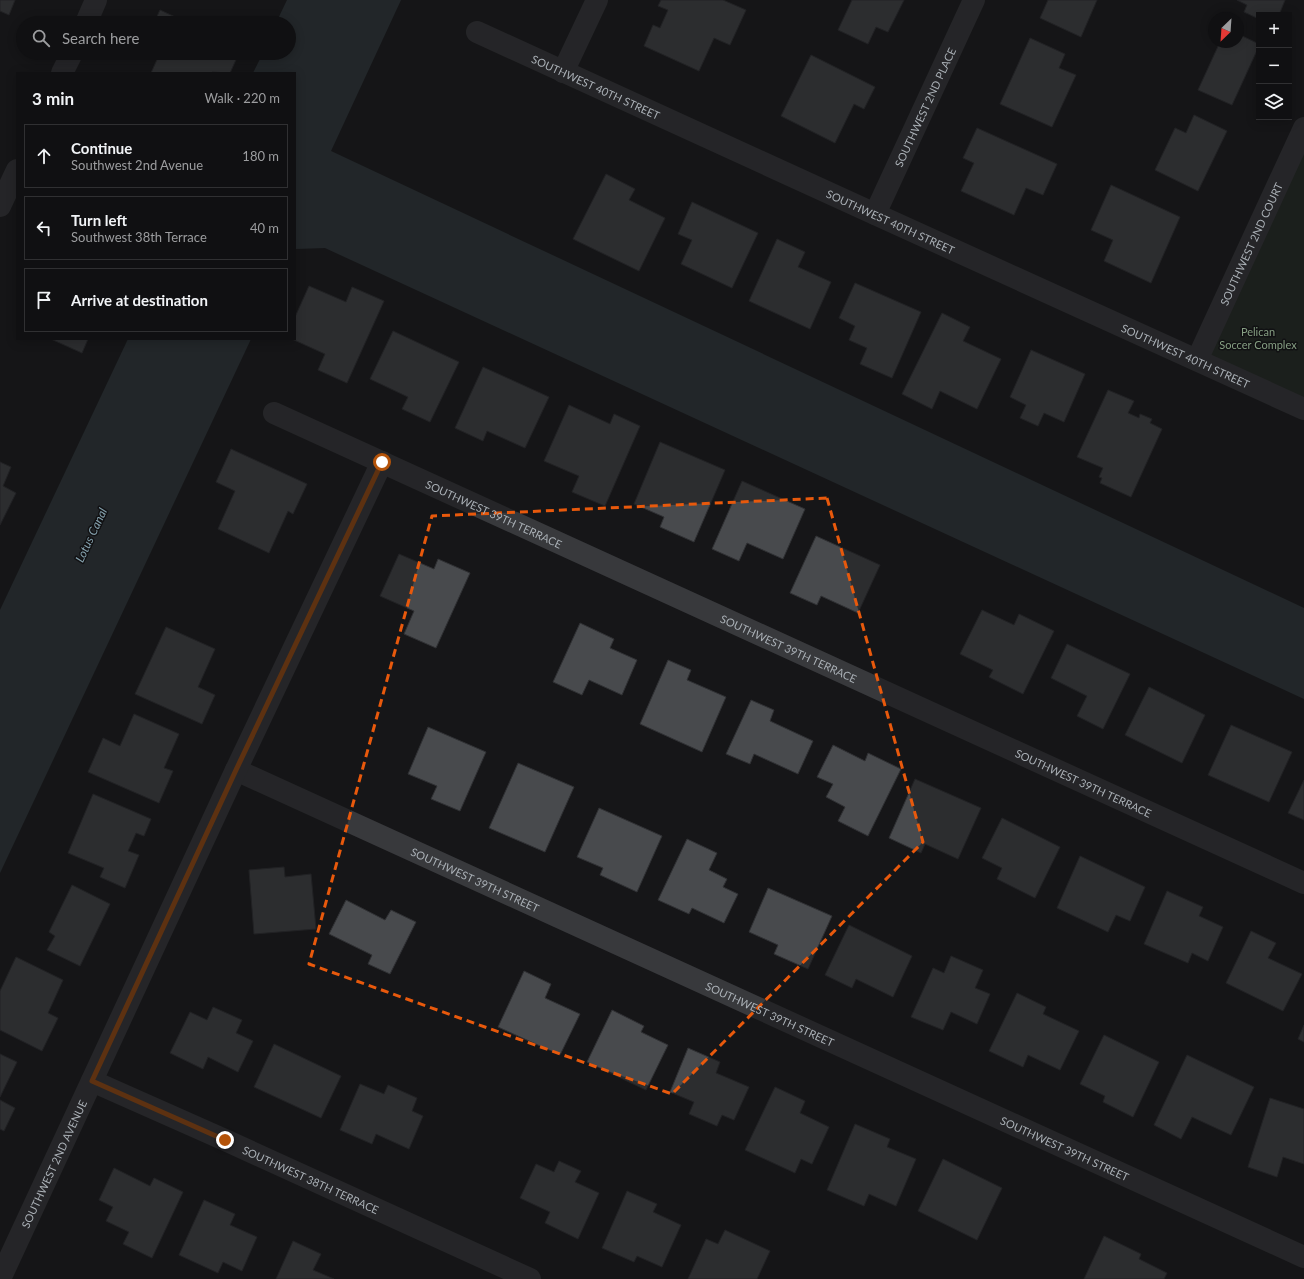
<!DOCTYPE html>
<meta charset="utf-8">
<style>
:root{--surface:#101012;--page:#1e1e20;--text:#f1f3f6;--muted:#9c9d9f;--line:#303032}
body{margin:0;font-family:Lato,sans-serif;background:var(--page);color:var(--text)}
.controls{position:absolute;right:12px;top:12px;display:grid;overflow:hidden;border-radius:0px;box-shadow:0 2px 10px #0003}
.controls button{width:36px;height:36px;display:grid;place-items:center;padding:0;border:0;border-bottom:1px solid var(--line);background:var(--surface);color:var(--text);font:20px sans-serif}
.compass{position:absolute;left:1208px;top:12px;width:36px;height:36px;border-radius:50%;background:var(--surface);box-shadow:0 2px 10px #0003;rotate:205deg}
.stop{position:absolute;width:12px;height:12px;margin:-9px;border:3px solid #b45309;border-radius:50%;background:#fff}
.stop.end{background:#b45309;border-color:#fff;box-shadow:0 1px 4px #0008}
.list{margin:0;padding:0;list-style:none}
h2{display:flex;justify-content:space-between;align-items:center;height:52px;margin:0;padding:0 16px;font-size:17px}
h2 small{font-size:13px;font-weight:400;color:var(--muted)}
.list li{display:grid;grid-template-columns:26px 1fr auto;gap:12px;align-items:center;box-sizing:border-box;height:64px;margin:0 8px 8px;padding:0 8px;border:1px solid var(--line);border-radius:0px}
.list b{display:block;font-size:15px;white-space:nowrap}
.list p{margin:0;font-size:13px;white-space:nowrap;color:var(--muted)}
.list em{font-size:13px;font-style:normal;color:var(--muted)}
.icon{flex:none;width:22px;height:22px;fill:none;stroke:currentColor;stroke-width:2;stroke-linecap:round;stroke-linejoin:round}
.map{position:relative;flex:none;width:1304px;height:1279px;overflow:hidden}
.search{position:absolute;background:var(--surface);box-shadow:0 2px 10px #0003;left:16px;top:16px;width:280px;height:44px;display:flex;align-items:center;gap:10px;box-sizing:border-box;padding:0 14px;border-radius:22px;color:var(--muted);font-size:15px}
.panel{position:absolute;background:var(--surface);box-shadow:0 2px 10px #0003;left:16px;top:72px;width:280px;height:268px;border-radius:0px}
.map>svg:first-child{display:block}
.green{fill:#232a23}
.water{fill:#313b3f}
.building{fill:#484a4d;stroke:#303134}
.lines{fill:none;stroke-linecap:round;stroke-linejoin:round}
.minor{stroke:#38393c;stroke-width:22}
.route{stroke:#b45309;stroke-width:5}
.marked{fill:none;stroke:#e8590c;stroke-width:3;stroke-dasharray:8 5;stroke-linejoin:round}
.labels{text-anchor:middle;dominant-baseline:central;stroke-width:3;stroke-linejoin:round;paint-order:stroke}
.street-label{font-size:11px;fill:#aab0b6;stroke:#111113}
.park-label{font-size:11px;fill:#869f83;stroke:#111113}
.water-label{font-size:12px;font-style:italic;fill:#85a1ad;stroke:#111113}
</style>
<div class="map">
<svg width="1304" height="1279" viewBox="0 0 1304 1279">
<rect width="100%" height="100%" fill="#161618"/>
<path class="green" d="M1304 128V409L1197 360Z"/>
<g class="water">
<path d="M287 0H401L331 151 1304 608V699L325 248 295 249V73H253L263 53H289V23H276Z"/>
<path d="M128 339H251L0 873V610Z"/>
</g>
<g class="building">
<path d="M0 0H15L9 15 0 11Z"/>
<path d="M661 0H723L746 10 730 45 714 38 699 71 644 46 653 25 660 28 668 10 658 6Z"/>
<path d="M852 0H904L888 32 876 27 868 44 838 30Z"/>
<path d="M1048 0H1097L1081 37 1040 18Z"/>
<path d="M1237 0H1285L1279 15H1259V19L1244 12 1247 5Z"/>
<path d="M160 10 188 23H154Z"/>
<path d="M1238 34 1259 44V46L1232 105 1198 90 1220 42H1238Z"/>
<path d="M1030 38 1065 54 1059 68 1076 75 1052 127 1000 104Z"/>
<path d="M160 53H239L230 73 212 72 211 73H151Z"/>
<path d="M811 55 875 87 864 109 854 104 835 143 781 116Z"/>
<path d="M1194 115 1227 131 1198 191 1155 170 1175 128 1186 133Z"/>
<path d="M977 128 1057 164 1043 195 1026 188 1014 215 961 191 974 163 963 158Z"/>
<path d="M606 174 635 189 629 200 665 218 639 271 573 239Z"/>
<path d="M1111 185 1180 217 1151 283 1104 261 1113 240 1091 230Z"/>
<path d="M692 202 758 233 732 288 681 264 692 240 678 234Z"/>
<path d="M777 239 805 252 798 267 831 282 810 329 749 301Z"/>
<path d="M855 283 921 312 892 378 860 364 867 348 849 340 855 326 839 318Z"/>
<path d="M309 286 346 302 352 287 384 301 347 383 318 370 325 354 292 339H295V317Z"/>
<path d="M942 313 970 327 963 341 1001 359 977 409 940 391 932 409 902 394Z"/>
<path d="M393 331 459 362 430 422 402 409 408 397 370 379Z"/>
<path d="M51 339H88L82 353Z"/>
<path d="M1031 350 1085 374 1064 422 1044 413 1038 426 1020 418 1026 405 1010 397Z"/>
<path d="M483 367 549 397 525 448 487 431 483 441 455 428Z"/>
<path d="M1108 390 1134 401 1128 413 1139 418 1140 414 1152 419 1150 423 1162 429 1131 497 1100 483 1102 478 1099 477 1103 468 1077 457Z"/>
<path d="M569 405 610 424 614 414 640 426 605 506 572 492 579 476 544 461Z"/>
<path d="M660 442 725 470 694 542 660 527 664 517 634 504Z"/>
<path d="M231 449 307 484 293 514 288 511 269 553 218 529 235 491 216 482Z"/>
<path d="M0 462 11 467 3 486 16 493 0 525Z"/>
<path d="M742 481 805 509 783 559 747 543 739 561 712 549Z"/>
<path d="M816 536 880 565 858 613 821 596 817 605 790 593Z"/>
<path d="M399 554 434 569 438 559 470 573 436 648 404 634 414 611 380 596Z"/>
<path d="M982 610 1014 625 1019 614 1054 631 1023 694 989 677 993 670 960 654Z"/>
<path d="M580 623 614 639 610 648 637 660 622 695 589 680 582 695 553 682Z"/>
<path d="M166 627 215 649 198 687 215 695 202 724 135 694Z"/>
<path d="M1067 644 1130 674 1103 729 1077 716 1087 696 1051 678Z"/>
<path d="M668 660 691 670 687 680 726 697 702 752 640 724Z"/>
<path d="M1149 687 1205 715 1182 763 1125 735Z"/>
<path d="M751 700 774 710 770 721 813 741 798 774 754 754 750 764 726 754Z"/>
<path d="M134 714 179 734 164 768 173 771 159 803 88 772 103 738 120 746Z"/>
<path d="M1231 725 1292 752 1269 802 1208 775Z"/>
<path d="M428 727 486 752 460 811 431 799 437 786 408 774Z"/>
<path d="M833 745 865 761 868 753 901 769 868 836 838 821 845 807 826 797 833 784 817 777Z"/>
<path d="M518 763 574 787 545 852 489 828Z"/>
<path d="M915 779 981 808 958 859 925 844 921 853 889 838Z"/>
<path d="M1304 780V820L1288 813Z"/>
<path d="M93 794 151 819 144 836 136 833 128 851 139 855 125 888 100 877 104 868 68 853Z"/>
<path d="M599 808 662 836 637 892 600 875 603 868 577 857Z"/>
<path d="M1002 818 1060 847 1035 898 997 879 1002 868 982 858Z"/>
<path d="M687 839 717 853 709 870 727 879 723 887 738 894 724 923 692 908 689 914 658 900Z"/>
<path d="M1080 856 1145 887 1130 921 1116 915 1108 932 1057 908Z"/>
<path d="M284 867 285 877 311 874 316 929 254 934 249 870Z"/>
<path d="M72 885 110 904 80 966 47 950 55 936 49 932Z"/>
<path d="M768 888 832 916 808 969 774 954 778 945 749 932Z"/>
<path d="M1167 891 1203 907 1199 916 1223 927 1208 961 1192 953 1188 963 1144 944Z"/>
<path d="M346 900 385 920 391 910 416 922 390 974 368 964 372 955 329 934Z"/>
<path d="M849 925 912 956 893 997 856 979 852 988 825 975Z"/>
<path d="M1251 931 1276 943 1268 958 1302 974 1283 1011 1226 983Z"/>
<path d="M951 956 983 970 975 988 990 994 977 1024 951 1012 943 1030 911 1017 933 968 944 973Z"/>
<path d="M16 957 63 980 48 1013 58 1018 42 1051 0 1030V991Z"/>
<path d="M524 971 551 984 545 998 580 1014 560 1055 498 1027Z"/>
<path d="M1017 993 1046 1007 1043 1014 1079 1031 1060 1070 1028 1055 1023 1067 989 1051Z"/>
<path d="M213 1007 242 1020 236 1033 253 1041 238 1072 208 1057 203 1069 170 1053 190 1012 207 1020Z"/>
<path d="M612 1010 644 1026 641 1032 668 1045 646 1090 587 1062Z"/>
<path d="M1304 1025V1042L1298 1039Z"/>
<path d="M1104 1035 1159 1062 1133 1117 1103 1102 1105 1096 1080 1084Z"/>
<path d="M274 1044 341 1076 321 1118 254 1087Z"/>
<path d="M688 1048 720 1062 716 1073 749 1087 734 1120 722 1115 717 1126 689 1114 694 1102 670 1092Z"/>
<path d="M0 1054 17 1062 0 1097Z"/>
<path d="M1187 1055 1254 1087 1231 1135 1192 1117 1181 1139 1154 1125Z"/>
<path d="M360 1084 384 1094 388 1085 417 1098 412 1111 423 1116 409 1149 376 1134 372 1144 340 1130Z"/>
<path d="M775 1087 805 1101 800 1113 829 1127 812 1164 801 1159 795 1173 745 1150Z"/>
<path d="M1270 1098 1304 1109V1164L1283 1157 1277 1177 1248 1167Z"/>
<path d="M0 1100 15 1108 4 1131 0 1129Z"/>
<path d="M855 1124 890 1139 887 1147 916 1159 896 1206 869 1194 864 1206 827 1190Z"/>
<path d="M943 1159 1002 1188 977 1240 918 1211Z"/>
<path d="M559 1161 581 1171 575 1182 599 1193 578 1239 545 1223 550 1212 520 1198 536 1164 554 1172Z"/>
<path d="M114 1168 150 1186 154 1178 183 1192 152 1258 123 1244 129 1232 106 1221 113 1207 99 1200Z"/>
<path d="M627 1191 657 1204 653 1212 681 1225 662 1267 637 1256 634 1262 602 1248Z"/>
<path d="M204 1200 235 1214 230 1225 257 1237 242 1271 223 1262 218 1273 179 1255Z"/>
<path d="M725 1230 770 1251 757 1279H688L706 1239 718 1244Z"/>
<path d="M1104 1236 1141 1254 1139 1259 1167 1273 1164 1279H1084Z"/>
<path d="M293 1241 321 1254 313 1270 334 1279H276Z"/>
</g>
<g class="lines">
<g class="minor">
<path d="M86 23 96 0"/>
<path id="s1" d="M477 32 875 214 1304 409"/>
<path d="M563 72 597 0"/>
<path d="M62 73 72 53"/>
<path d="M0 206 17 170"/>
<path id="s2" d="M875 214 974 0"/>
<path id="s3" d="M1197 360 1304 128"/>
<path id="s4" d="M274 413 1304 883"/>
<path id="s5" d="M236 770 1304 1257"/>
<path id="s6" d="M92 1081 225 1140 530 1279"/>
<path id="s7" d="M0 1279 236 770 382 462"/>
</g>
</g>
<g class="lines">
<path class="route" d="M225 1140 92 1081 236 770 382 462"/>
</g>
<path d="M0 0H1304V1279H0ZM827 498 923 842 672 1094 309 964 432 516Z" fill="#161618" fill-opacity=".55" fill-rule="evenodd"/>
<path class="marked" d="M827 498 923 842 672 1094 309 964 432 516Z"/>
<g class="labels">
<g class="street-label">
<text stroke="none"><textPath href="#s1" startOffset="131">SOUTHWEST 40TH STREET</textPath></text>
<text stroke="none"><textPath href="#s2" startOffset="118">SOUTHWEST 2ND PLACE</textPath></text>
<text stroke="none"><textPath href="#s1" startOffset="455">SOUTHWEST 40TH STREET</textPath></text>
<text stroke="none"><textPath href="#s3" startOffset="128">SOUTHWEST 2ND COURT</textPath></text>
<text stroke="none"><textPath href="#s1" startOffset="779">SOUTHWEST 40TH STREET</textPath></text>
<text stroke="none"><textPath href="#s4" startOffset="242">SOUTHWEST 39TH TERRACE</textPath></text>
<text stroke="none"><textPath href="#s4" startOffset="566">SOUTHWEST 39TH TERRACE</textPath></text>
<text stroke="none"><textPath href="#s4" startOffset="890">SOUTHWEST 39TH TERRACE</textPath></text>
<text stroke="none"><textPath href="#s5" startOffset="263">SOUTHWEST 39TH STREET</textPath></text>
<text stroke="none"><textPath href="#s5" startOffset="587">SOUTHWEST 39TH STREET</textPath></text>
<text stroke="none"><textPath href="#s5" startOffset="911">SOUTHWEST 39TH STREET</textPath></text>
<text stroke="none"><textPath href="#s7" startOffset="127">SOUTHWEST 2ND AVENUE</textPath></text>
<text stroke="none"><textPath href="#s6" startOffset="240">SOUTHWEST 38TH TERRACE</textPath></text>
</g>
<g class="park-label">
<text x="1258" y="331">Pelican<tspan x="1258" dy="13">Soccer Complex</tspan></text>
</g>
<g class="water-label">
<text transform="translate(91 535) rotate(-65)">Lotus Canal</text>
</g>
</g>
</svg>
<div class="controls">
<button>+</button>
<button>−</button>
<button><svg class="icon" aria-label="layers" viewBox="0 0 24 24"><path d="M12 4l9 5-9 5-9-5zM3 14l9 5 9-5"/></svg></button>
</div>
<svg class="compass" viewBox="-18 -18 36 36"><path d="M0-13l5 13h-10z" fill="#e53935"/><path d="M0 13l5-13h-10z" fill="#9c9d9f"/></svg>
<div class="stop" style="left:382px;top:462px"></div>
<div class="stop end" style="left:225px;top:1140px"></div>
<div class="search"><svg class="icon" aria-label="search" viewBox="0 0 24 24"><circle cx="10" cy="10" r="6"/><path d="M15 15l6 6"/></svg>Search here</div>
<section class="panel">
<h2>3 min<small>Walk · 220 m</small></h2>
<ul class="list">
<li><svg class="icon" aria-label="ahead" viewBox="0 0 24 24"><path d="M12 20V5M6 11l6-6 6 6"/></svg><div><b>Continue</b><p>Southwest 2nd Avenue</p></div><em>180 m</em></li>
<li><svg class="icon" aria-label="left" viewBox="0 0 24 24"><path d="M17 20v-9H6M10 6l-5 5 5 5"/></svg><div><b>Turn left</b><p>Southwest 38th Terrace</p></div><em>40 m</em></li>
<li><svg class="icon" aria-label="arrive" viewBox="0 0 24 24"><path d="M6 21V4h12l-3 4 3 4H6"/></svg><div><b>Arrive at destination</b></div></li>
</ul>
</section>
</div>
